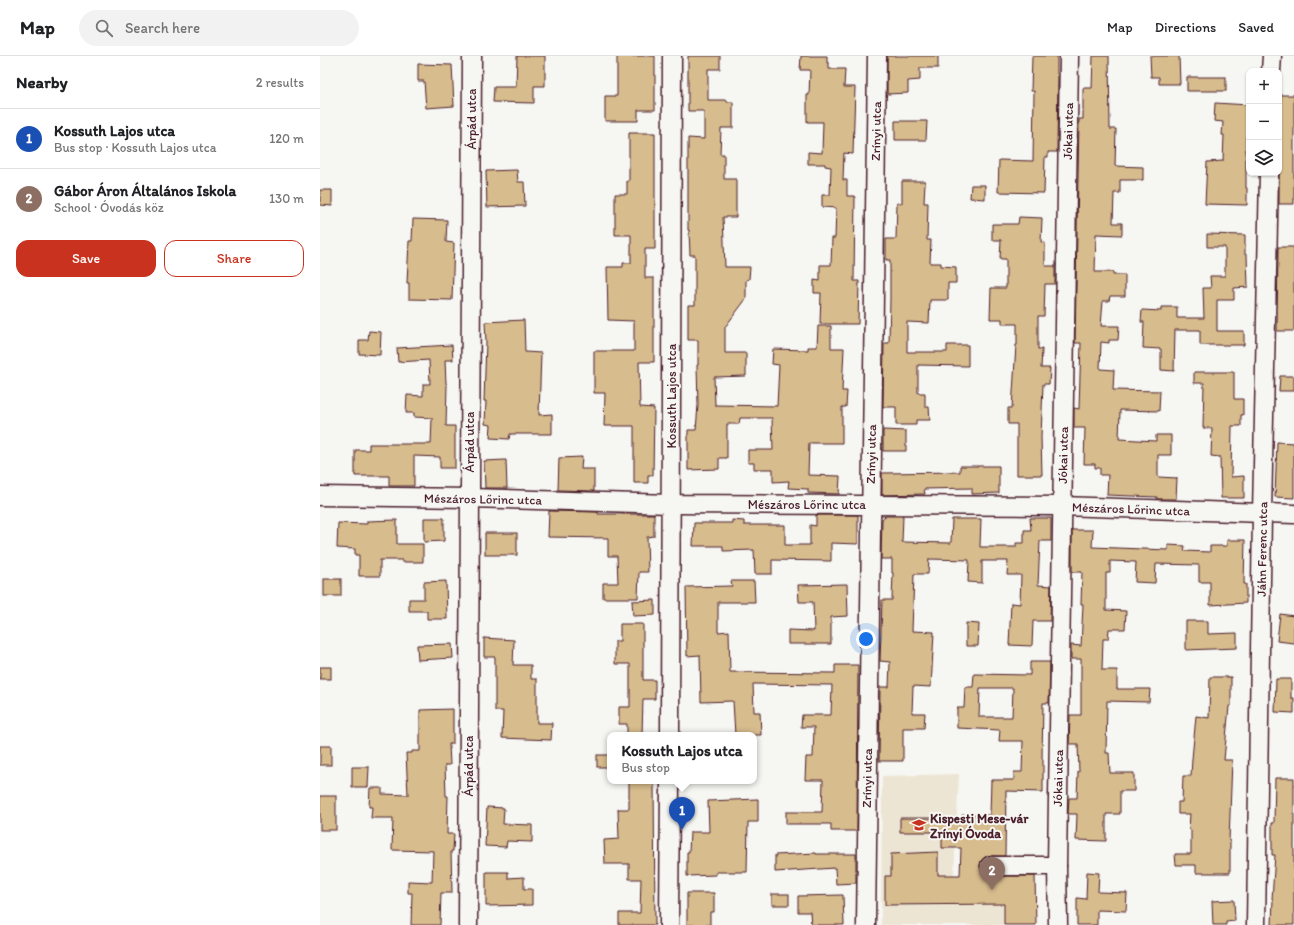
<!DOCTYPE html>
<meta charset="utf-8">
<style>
:root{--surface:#fff;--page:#f2f2f2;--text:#202124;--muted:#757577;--line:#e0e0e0;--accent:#c8321e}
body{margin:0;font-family:Itim,sans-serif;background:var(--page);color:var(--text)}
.controls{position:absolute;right:12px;top:12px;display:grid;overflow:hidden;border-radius:8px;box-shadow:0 1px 3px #0004}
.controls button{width:36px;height:36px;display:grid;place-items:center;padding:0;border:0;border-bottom:1px solid var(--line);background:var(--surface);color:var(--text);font:20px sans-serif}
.you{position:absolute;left:546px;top:583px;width:14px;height:14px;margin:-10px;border:3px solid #fff;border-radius:50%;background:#1a73e8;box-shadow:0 0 0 6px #1a73e833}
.badge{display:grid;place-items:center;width:26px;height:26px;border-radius:50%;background:var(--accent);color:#fff;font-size:13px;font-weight:700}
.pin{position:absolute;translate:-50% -33px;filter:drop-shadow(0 1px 2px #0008)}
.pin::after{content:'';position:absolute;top:21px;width:14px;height:12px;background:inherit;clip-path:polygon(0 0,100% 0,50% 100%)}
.popup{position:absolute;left:287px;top:676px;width:150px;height:52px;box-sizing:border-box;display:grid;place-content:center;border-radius:8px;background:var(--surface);filter:drop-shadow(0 1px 3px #0005);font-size:13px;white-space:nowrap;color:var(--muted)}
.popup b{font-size:15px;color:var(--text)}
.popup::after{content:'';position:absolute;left:50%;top:100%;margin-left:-8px;border:8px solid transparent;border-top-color:var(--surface)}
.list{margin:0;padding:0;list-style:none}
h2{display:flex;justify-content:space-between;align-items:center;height:52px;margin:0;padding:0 16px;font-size:17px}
h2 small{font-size:13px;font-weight:400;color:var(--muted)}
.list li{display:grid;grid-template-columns:26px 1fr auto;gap:12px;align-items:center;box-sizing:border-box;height:60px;padding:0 16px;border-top:1px solid var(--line)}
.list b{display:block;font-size:15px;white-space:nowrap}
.list p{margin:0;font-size:13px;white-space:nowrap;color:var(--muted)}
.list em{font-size:13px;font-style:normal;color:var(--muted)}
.actions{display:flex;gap:8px;padding:12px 16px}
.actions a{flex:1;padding:9px 0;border:1px solid var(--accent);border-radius:12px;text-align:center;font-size:14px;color:var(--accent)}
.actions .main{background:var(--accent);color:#fff}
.icon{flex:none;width:22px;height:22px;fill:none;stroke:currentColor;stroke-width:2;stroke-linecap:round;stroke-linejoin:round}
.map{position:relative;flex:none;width:974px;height:869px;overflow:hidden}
header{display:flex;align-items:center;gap:24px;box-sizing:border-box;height:56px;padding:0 20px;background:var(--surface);border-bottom:1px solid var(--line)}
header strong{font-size:19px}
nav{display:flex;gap:22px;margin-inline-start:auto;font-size:14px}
.search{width:280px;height:36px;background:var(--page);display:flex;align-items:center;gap:10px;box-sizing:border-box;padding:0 14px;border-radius:22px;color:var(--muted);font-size:15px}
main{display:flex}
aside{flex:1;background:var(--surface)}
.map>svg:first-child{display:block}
.built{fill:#ede5d4}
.building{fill:#d7bc8d;stroke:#4a1f2b;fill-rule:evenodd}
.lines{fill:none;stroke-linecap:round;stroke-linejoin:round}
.minor-casing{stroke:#4a1f2b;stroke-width:21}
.minor{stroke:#f6f6f2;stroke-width:18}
.labels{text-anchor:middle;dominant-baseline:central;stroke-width:4;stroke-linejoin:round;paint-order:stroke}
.street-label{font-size:13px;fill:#4a1f2b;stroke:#f6f6f2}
.poi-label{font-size:13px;font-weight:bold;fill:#4a1f2b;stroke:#f6f6f2;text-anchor:start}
</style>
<header>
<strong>Map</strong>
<div class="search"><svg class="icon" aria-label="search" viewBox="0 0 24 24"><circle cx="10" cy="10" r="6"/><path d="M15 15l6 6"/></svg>Search here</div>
<nav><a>Map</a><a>Directions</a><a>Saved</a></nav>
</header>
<main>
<aside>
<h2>Nearby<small>2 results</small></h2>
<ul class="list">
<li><span class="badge" style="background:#1a4fb4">1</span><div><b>Kossuth Lajos utca</b><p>Bus stop · Kossuth Lajos utca</p></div><em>120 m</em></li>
<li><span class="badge" style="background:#8d6e63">2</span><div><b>Gábor Áron Általános Iskola</b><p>School · Óvodás köz</p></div><em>130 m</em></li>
</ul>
<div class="actions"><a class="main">Save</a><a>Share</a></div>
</aside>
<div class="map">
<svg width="974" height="869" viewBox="0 0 974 869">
<rect width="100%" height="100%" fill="#f6f6f2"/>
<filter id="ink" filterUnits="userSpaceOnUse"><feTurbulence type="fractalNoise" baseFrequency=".025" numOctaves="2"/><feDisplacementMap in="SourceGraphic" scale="8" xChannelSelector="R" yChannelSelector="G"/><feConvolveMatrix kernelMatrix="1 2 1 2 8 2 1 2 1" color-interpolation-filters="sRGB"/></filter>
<g filter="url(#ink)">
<path class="built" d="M639 718 634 819H715L716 869H561L562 720Z"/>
<g class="building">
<path d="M197 0H225V30H214V47L173 46 174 31H196Z"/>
<path d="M297 0H335V54H318V65H285V40H297Z"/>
<path d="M368 0H400V13H388V44H407V46H413V72H401L400 98H404V123H416V161H403L405 211H430L429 223 426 224V243L405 271V297H426V320L394 321 395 349 457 350 459 309 452 308 453 293 488 294V291H497L498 270H511V292H524L522 335H527L526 351H522V387H489L488 419 520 420 519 438 488 437V433L468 432 469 425 453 426V413H434V407H428V394H453L452 362H420L419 368H407V402H399V413L368 414V374H376L378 349 377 309H378V284H368V249H375V199H370L369 174H368V82L384 83V55H368Z"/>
<path d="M481 0H507V7H509V13H525L524 31H535L533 98 524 97 523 124H527V140H535L534 225H539L538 268H500L501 237H494V224L500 225V209H511L512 182H515L516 152 502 151V139H510L511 111 505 110V108H488V96L502 97 503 66H487V39H489L490 14H480Z"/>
<path d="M567 0H618V12H600V24L588 25V37L567 38Z"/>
<path d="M712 0H737V18H738L737 96H728V101H725L724 137 678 136 679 104 713 105 714 35H711Z"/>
<path d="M773 0H789L790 73H796L795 110 823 111V124H800V137H794L793 167H802V179L776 178 775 216H793V219H805V240H790L789 245H783L781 270H799L798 284H789V287L781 286 780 313 794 314 793 334 840 335 839 355 800 354 799 383 836 385V379H851V399H838V421L857 422 856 443H837V441L787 439 788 419H780V412H775V408H764L765 372H754V352L759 353 761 287H755L759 63H763V32H772Z"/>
<path d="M830 0H859L860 28H839V21H831Z"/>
<path d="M98 8 132 9 134 50 106 52 104 25H98Z"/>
<rect x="867" y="21" width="39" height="14"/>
<path d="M961 39H974V148H959V90Z"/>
<path d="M895 47 929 49 927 80H926V132H927V149L885 148 887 106 903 105 904 79H902L903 66 894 65Z"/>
<path d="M575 65H607L606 84H575Z"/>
<path d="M309 77H335V193H325V222H334V306H319L320 351 334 352 333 419H328V427H314V370H284L285 337H274V295H314V265L288 264 287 211H303V207H311V179H295V138H307V125H309Z"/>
<path d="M197 114 198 126H204L205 150 167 151 166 115Z"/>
<path d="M582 125H605L604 147H608L607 184H611L610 207H621V210L636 211V227H628V244H610L609 267 587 266V296H627V289H648V310L598 309V337H605V351H609L610 364H596V369H576V351H563L564 287H569L570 243V204H566V183H576L577 147H582Z"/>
<path d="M651 129H665V143L650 142Z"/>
<path d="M0 134H12V150L0 149Z"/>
<path d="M699 161 722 162 721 186 725 187V210H735V228H725L724 260H718V293H722L721 312H730L729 328H723L721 381 722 419H697V368H688V352H692L696 289H697V268H682V263H670L671 232H686V203H680L681 184H672V168H698Z"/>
<path d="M93 163 127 164 126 186 134 187 132 244 89 243V227H87L89 185H92Z"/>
<path d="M887 178 925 179V199H927L928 231 914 232V244H897V275H924V289H880V274H855L854 315 841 314V293L823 292 824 266H821L822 254 841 255V251H857V262H884L883 232H891L890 220H905V191H887Z"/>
<path d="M958 191H974V275H957Z"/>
<path d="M204 264 205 296 221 297 219 359 232 358V378H190L189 383 170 382 171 369 165 368 166 345H164L166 286 165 266Z"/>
<path d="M49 275 61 276 60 299 39 298V284H48Z"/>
<path d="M132 289 133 304H125L126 328H127L126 370H135V412H120V401L94 400V430H69V420H35V394H49V388H111L112 362 94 361V357H86L87 339 103 340V328H110L109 304 78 306 77 292Z"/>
<path d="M874 316H914V343H923V359H921V370H912L911 421 924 420V442H901L900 401 891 400 892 372H883L884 327H874Z"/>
<path d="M960 320H974V335H959Z"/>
<path d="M563 374 586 375V395H563Z"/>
<path d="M957 386 974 387V442L955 441Z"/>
<path d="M262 401 261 413H274V435L238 434 239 402Z"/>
<path d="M186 404 187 432H165L164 405Z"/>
<path d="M640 410H679V437L652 438V432L604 433 605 438 562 439V417L640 416Z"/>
<path d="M229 455 278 456V458H334V480L327 481 328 516H319L318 542H283V527H298L297 500H288V482L228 481Z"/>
<path d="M496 459H538V488L511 487V505L452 504V518H435L434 494 403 495V490H373L374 467H412V464L424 465V469H465V489H490V469L496 470Z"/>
<path d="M565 460H583L582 486 631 487 632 463H661L660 491H696V487H704V474H711L710 462H731V485H720L718 529 731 530 730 565H713L712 590 689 589 691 547 700 548 701 519H687L688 505H662V527L648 526 649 504 609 503 608 518H594L592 575 614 576 611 631 593 630 592 657H605L604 672H583V705H559L560 631H569L570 606 560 605 562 544H572L573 517H572V503H561L562 463Z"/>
<path d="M104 462H124V485L104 486Z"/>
<path d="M77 464V488H103V506H82V504H60V520H39V499H35V493L17 492 18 467 47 468V465Z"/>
<path d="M752 474H773L772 491 848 494V489L865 490 864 495 890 496V490H907V484H925L924 528H926V547L890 549V526H879V509L836 508 835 527 815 526 816 506 790 505V517H786V554L806 555 805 573H789L788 583H783L782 614H797V633H830L829 646 787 645 786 697H789L790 717H814V735H800V758H786V785L756 784 757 758H748L749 742H757L758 716H759L758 688H749L750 659H761V603H751V589L761 590 763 548H761L762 516H752Z"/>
<rect x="165" y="477" width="32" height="22"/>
<rect x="4" y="523" width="17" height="17"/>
<path d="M126 525 127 563H107V555H89V543H104V526Z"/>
<path d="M411 525H434L435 546H398V576L409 575 410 616 515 617V609H538L537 775H511V768H466V756H502L503 724H485L486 701H493L494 671H481L482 659H511L512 629 433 628 434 656H440L441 679H415L413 645 381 646 380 599 367 600 366 531 412 530Z"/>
<path d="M527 528 528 560 511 561V588H468V574L494 575 493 546H479L478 529Z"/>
<path d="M335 544V559L313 560 312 545Z"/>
<path d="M960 558 974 560V587L957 585Z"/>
<path d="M866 565H888V578L917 577V592L866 594Z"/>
<path d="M646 567 659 568 658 590H646Z"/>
<path d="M300 568H323V624H335V643H323L322 679H307V668H299V651H310V608H295V585H300Z"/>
<path d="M164 582 194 584 193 609H211V623H217V667H232L231 684 182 682 183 655H175V601H164Z"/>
<path d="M132 588 133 602 98 604 97 589Z"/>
<path d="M710 606H730L729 647H723L722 703H723V736L686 735 685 800H670L665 801 661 805 660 810 661 815 664 819 670 820H715L716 869H684V848L565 849V820H571V798L618 796V819H640L641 792H622V776H580V762H642V759H670L671 724H694V716H702L703 685H679L680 674 637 672V652H644L645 631H653L654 618 710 619ZM660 632H693L692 661H659Z"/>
<rect x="0" y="611" width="11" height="12"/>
<path d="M890 621H911V650H909L904 704H912L909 785H910V817H876V809H856L855 798H871V774L869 773 870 758H858V746H862L863 720H871L872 703 876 660 889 662Z"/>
<path d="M956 623H971V642H974V657L955 656Z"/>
<path d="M133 653V688H129L130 709H125L126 740H128L127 778H134L133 795H131L132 837H121L120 869H91L92 837H88V825L112 826 113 795 72 794 73 762H51L52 751H49L50 732H62V738L88 739 86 697H92V695H100V654Z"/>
<rect x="0" y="690" width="11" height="19"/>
<rect x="277" y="699" width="13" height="12"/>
<path d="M32 711H49L48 731H32Z"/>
<path d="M955 722H974V869H952L953 843H952L955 799H952V767H954Z"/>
<path d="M309 725H334L335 869H299V857H320L321 823H309V808H285L284 784 299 783 298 753H309Z"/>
<rect x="0" y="740" width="16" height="34"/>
<path d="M438 743V766H428L427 816H396V819L367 820V796H369L370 776H389L388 745Z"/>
<path d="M167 751 184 752 183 768 212 769V786L187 785 186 791 165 790Z"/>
<path d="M496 797V798H536V827L516 828 515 812 455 816V799Z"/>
<path d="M166 816H188V822L204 821V833H212V849L166 850Z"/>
<path d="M767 816 779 817 778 836 807 837 806 855 777 854V869H757V842L766 843Z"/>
<path d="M367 837H394V856H390V869H367Z"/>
<rect x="452" y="838" width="17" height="11"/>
<path d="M523 839 524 869H491L490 856H478V840Z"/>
<path d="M914 844 915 865 906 866V869H893L892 845Z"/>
</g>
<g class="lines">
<defs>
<g id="minor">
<path d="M951 15 952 0"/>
<path d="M0 440 149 442 351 448 742 450 974 458"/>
<path d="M350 679 352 0"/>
<path d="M670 810H737"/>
<path d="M148 869 152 0"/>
<path d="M349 869 350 725"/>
<path d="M546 869 557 0"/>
<path d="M738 869 737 810 749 0"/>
<path d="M936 869 942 458 949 117"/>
</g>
</defs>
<use href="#minor" class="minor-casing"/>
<use href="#minor" class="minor"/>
</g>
</g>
<defs>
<symbol id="school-bare" viewBox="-9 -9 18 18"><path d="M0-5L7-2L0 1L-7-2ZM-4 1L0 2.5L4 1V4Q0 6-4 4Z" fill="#c8321e" stroke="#f6f6f2" stroke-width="2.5" paint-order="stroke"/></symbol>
</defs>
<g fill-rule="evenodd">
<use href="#school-bare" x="589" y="759" width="20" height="20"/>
</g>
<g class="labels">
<g class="street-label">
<text transform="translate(151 63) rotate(-90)">Árpád utca</text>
<text transform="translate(556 75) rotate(-89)">Zrínyi utca</text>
<text transform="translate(748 75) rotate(-89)">Jókai utca</text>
<text transform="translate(351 340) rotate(-90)">Kossuth Lajos utca</text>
<text transform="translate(149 386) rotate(-90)">Árpád utca</text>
<text transform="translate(551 398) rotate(-89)">Zrínyi utca</text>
<text transform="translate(743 399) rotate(-89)">Jókai utca</text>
<text transform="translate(163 443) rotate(1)">Mészáros Lőrinc utca</text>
<text x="487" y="448">Mészáros Lőrinc utca</text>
<text transform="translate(811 453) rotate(2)">Mészáros Lőrinc utca</text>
<text transform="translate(942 493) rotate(-89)">Jáhn Ferenc utca</text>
<text transform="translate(148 710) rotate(-90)">Árpád utca</text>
<text transform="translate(547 722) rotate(-89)">Zrínyi utca</text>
<text transform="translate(738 722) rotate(-89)">Jókai utca</text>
</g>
<g class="poi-label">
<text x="610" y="762">Kispesti Mese-vár<tspan x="610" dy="15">Zrínyi Óvoda</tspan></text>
</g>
</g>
</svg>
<div class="controls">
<button>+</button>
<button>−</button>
<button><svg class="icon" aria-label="layers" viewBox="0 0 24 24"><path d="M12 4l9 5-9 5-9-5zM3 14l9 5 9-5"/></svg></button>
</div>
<div class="you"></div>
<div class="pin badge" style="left:362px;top:774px;background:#1a4fb4">1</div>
<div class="popup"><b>Kossuth Lajos utca</b>Bus stop</div>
<div class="pin badge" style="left:672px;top:834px;background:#8d6e63">2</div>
</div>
</main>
